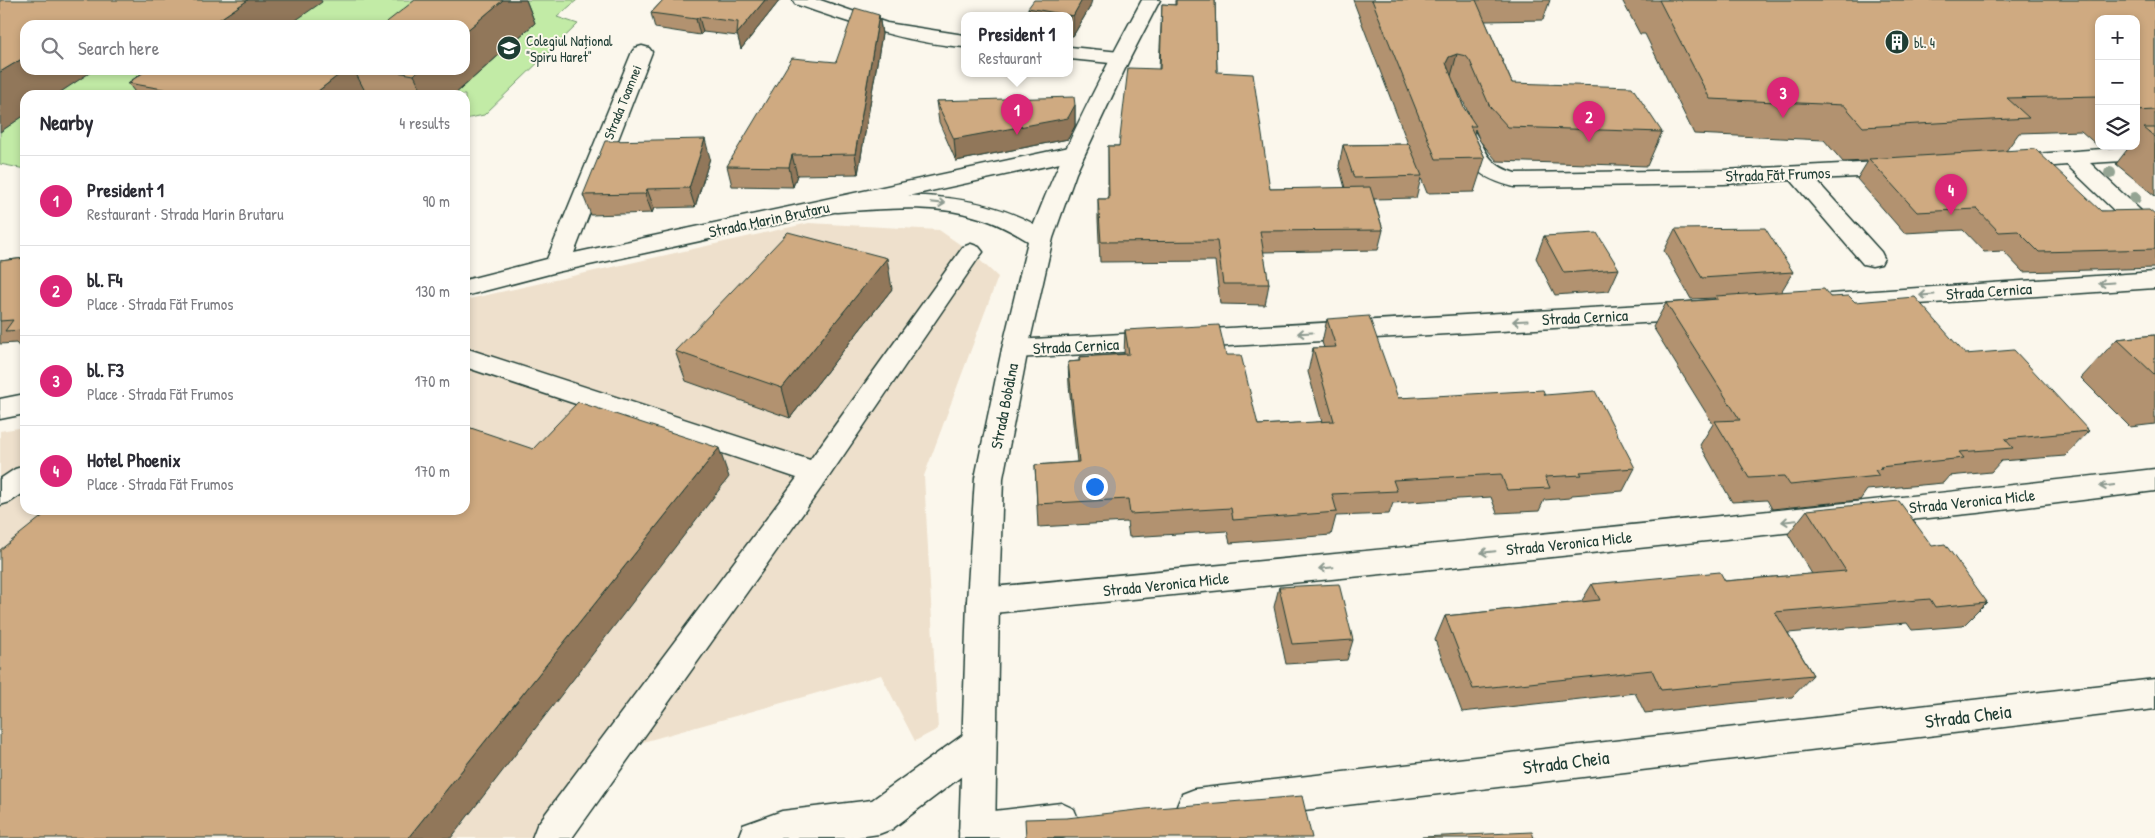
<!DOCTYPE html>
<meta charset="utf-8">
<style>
:root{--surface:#fff;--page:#f7f7f7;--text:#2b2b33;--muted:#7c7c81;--line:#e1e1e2;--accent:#db2777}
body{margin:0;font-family:"Patrick Hand",sans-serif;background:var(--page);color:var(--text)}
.controls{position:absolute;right:15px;top:15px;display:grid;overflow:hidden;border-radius:10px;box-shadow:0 2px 8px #0003}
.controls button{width:45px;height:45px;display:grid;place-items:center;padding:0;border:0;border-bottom:1px solid var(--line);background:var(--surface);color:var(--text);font:25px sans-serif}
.you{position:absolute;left:1094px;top:486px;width:18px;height:18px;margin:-12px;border:4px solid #fff;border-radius:50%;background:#1a73e8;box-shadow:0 0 0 8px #1a73e833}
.badge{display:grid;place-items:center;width:32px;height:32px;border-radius:50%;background:var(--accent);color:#fff;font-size:16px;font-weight:700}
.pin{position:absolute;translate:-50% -41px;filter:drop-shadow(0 1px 2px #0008)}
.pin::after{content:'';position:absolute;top:26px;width:18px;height:15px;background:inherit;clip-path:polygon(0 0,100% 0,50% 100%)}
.popup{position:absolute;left:961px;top:12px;width:112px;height:65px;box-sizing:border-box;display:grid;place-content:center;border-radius:10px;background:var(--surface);filter:drop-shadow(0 1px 4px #0005);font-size:16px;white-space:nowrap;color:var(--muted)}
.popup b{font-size:19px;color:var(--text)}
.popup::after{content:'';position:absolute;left:50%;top:100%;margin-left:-10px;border:10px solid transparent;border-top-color:var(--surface)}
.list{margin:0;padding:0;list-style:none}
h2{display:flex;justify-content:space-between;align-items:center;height:65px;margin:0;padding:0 20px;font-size:21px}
h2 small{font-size:16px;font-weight:400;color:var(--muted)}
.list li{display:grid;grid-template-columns:32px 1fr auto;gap:15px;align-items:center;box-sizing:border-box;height:90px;padding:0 20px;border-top:1px solid var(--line)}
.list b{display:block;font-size:19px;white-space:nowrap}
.list p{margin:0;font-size:16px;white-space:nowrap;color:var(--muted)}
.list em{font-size:16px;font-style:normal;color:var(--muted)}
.icon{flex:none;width:28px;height:28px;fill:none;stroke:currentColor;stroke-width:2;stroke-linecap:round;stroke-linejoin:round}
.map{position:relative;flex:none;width:2155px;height:838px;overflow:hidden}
.search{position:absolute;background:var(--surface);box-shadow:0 2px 8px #0003;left:20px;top:20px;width:450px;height:55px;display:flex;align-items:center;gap:12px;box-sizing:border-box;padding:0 18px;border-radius:15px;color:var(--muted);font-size:19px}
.panel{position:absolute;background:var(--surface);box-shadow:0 2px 8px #0003;left:20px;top:90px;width:450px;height:425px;border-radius:15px}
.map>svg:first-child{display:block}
.built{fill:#eee0cc}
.green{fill:#c2eba6;stroke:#70946d}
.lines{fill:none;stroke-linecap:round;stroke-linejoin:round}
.minor-casing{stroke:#1f3d34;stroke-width:3}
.major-casing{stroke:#1f3d34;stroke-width:3}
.minor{fill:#fbf7ec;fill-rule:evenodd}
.major{fill:#fbf7ec;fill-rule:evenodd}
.tree{fill:#94a493}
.wall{fill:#b2926f;stroke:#1f3d34;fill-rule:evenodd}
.shaded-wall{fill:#91775a;stroke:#1f3d34}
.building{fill:#cfaa81;stroke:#1f3d34}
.oneway{stroke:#8d9a90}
.labels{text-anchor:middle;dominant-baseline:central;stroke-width:4;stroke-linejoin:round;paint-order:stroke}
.far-poi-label{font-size:14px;fill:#1f3d34;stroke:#fbf7ec;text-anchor:start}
.far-street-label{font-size:14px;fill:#1f3d34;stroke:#fbf7ec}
.street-label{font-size:16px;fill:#1f3d34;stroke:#fbf7ec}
.near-street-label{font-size:19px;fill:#1f3d34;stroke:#fbf7ec}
</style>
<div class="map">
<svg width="2155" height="838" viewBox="0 0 2155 838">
<rect width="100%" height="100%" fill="#fbf7ec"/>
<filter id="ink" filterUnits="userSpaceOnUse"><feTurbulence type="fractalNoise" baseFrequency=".02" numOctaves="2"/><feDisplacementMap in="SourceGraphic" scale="10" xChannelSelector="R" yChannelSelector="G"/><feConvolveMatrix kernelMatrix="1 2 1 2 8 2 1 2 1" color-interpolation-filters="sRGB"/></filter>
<g filter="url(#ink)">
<path class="built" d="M809 223 939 230 971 252 998 277 924 476 938 729 915 741 881 675 632 745 574 838H0V431L25 427V510H465V300Z"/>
<g class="green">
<path d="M198 0H577L557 17 578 24 484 115 465 119V95H56L93 70H465V25H160Z"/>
<path d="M25 115V169L0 164V132Z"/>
</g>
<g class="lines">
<defs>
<g id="minor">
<path d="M793 0H820L887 23 964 35V47C905 43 851 23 795 4Z"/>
<path d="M642 46 649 48 652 52 574 253 1074 146 1082 148 1085 153 1082 158 1074 160 557 272 465 296V280L547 259 632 52 635 48Z"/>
<path d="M1070 47 1120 52 1127 54 1130 58 1127 62 1120 64 1070 59Z"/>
<path d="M1464 127 1472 128C1487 150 1486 164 1515 173L1724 170 1900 161 1908 163 1911 168 1908 173 1900 175 1815 179 1881 252 1884 258 1881 264 1872 266 1863 264 1791 180 1724 184 1514 187C1479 178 1467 166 1453 133L1456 128Z"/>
<path d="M2155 145V159L2090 163 2155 224V245L2147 242 2067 165 2008 170 2000 168 1997 163 2000 158 2008 156Z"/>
<path d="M971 244 979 247 983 252 979 257 826 481 572 838H532L537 825 797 478 465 367V348L810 460 963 247Z"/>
<path d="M2155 272V288L1815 311 1806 309 1802 303 1806 297 1815 295Z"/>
<path d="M1697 302 1706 305 1710 311 1706 317 1697 320 1015 358 1006 355 1002 349 1006 343 1015 340Z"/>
<path d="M25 394V414L0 419V399Z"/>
<path d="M25 466V492L10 502 0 505V479L15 469Z"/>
<path d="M2155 469V491L1977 513 1552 557 983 614 972 610 967 601 972 592 983 588C1374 550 1765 514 2155 469Z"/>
<path d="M2155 679V709L1195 823 1182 818 1177 806 1182 794 1195 789Z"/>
<path d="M979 727 991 732 996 743 991 754 892 829 879 834 851 838H738L743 825 782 811 872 800 967 732Z"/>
<path d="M1061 803 1074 809 1079 821 1074 833 1062 838H962L959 831 964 818 977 813Z"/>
</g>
<path id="major" d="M1142 0H1160L1130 58 1076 173 1053 238 1028 349 1003 478 999 601 995 838H959L967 601 975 478 1002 349 1028 241C1013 232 997 223 980 218 934 203 884 209 837 212L829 210 826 205 829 200 837 198C906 194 972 191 1034 224 1064 147 1102 73 1142 0Z"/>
</defs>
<use href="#minor" class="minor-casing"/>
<use href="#major" class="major-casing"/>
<use href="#minor" class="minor"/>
<use href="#major" class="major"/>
</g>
<g class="tree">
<circle cx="2110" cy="173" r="6"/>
<circle cx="2135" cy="198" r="6"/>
</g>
<g class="wall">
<path d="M415 0H526L535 23 454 95H137L128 83 142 73 125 70H465Z"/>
<path d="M663 0H780L741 49 738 36 703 32 700 35 655 28 651 13Z"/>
<path d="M1175 0H1215L1217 72 1270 189 1345 188 1339 166 1343 145 1408 144 1353 0H1550L1543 20 1485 21 1512 83 1662 132 1647 166 1497 161 1480 141 1475 129 1474 134 1485 158 1474 192 1427 193 1421 178 1416 198 1374 199 1383 230 1378 250 1263 252 1269 284 1265 305 1220 304 1215 261 1100 262 1098 219V199H1108V146H1119L1159 69 1162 4 1175 5ZM1457 89 1460 94 1470 117 1464 108Z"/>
<path d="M1622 0H2155V196L2116 164 2130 146H2136V19H2099V146H2113L2099 147 2081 131 2019 133 2006 151 2101 211 2155 215V268L2023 272 2003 251 1984 252 1963 230 1904 233 1857 179 1868 161 1843 162 1824 140 1694 134 1645 34H1640Z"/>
<path d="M1090 7 1073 36H1070V16H1028V8Z"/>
<path d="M879 15 882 34 858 174 797 175 793 187 732 186 727 166 836 62Z"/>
<path d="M936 101 1075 105V126L1068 139 956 161 939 122Z"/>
<path d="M710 158 695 207 654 208 652 213 591 215 583 195Z"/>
<path d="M1675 229 1793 272 1781 292 1830 297 1855 302 1965 354 2089 431 2065 456 2001 461 1991 472 1949 476 1943 483 1867 490 1860 500 1772 509 1767 500 1732 502 1700 445 1713 424 1653 327 1666 303 1714 299 1715 298 1691 299 1664 251Z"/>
<path d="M1544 236 1619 269 1609 291 1555 295 1536 258Z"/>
<path d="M25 258V353L16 343 0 344V261Z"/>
<path d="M892 289 790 418 686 381 675 351Z"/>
<path d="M1327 319 1398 398 1545 395 1635 468 1623 491 1572 495 1570 498 1544 500 1539 511 1497 513 1491 497 1393 503 1389 514 1336 516 1331 535 1230 543 1227 531 1129 537 1127 522 1038 527 1035 465 1077 462 1069 385 1068 362 1079 361V357L1124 354 1125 330 1226 355 1258 425 1322 422 1308 372 1313 348H1324L1322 342Z"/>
<path d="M2155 335V424L2130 427 2081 378 2117 339Z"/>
<path d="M1807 510 1932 546 1987 602 1963 626 1912 630 1907 623 1788 633 1813 675 1792 697 1645 713 1635 693 1462 712 1435 640 1445 616 1581 602 1592 584 1725 581 1812 574 1788 534Z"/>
<path d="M1279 587 1353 640 1347 660 1286 664 1274 607Z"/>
</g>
<g class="shaded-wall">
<path d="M248 0H321L322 2 289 25H211Z"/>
<path d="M503 0H526L535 23 454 95H424L414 75 419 70H465V32Z"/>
<path d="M765 0H780L741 49 737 34Z"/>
<path d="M1082 0H1092L1090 7 1073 36V16Z"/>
<path d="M879 15 882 34 858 174 855 154Z"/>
<path d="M699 17 703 32 700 35 696 19Z"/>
<path d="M1457 54 1448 87 1446 63 1449 57Z"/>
<path d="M25 57V70H94L56 95H25V115L0 132V72Z"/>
<path d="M345 70H354L367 95H313Z"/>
<path d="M1075 105V126L1068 139 956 161 954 139Z"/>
<path d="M705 139 710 158 695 207 689 188Z"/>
<path d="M792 155 797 175 793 187 789 167Z"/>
<path d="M647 189 654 208 652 213 645 194Z"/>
<path d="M887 258 892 289 790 418 782 388Z"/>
<path d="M719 448 729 477 451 838H408Z"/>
</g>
<g class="building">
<path d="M0 0H248L211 25H25V57L0 72Z"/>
<path d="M415 0H503L465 32V25H383Z"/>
<path d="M663 0H765L737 34 738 22 699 17 696 19 651 13Z"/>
<path d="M1034 0H1082L1073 16 1028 8Z"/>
<path d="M1176 0H1215L1217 72 1253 74 1270 189 1370 187 1383 230 1260 231 1269 284H1223L1217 241 1101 242 1098 199H1109L1108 146H1119L1128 68 1160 69 1162 4 1176 5Z"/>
<path d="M1372 0H1476L1512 83 1632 87 1662 132 1508 127 1490 107 1470 61 1466 56 1457 54 1449 57 1446 63 1464 108 1476 126H1470L1485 158 1436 159Z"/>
<path d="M1659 0H2155V110L2136 111V19H2099V96L2007 98 2029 118 1863 127 1844 105 1710 99Z"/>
<path d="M855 8 879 15 855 154 792 155 789 167 727 166 792 58 836 62Z"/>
<path d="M147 70H345L313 95H198L128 83Z"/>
<path d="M386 70H419L414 75Z"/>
<path d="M1074 97 1075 105 1068 118 954 139 936 101Z"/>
<path d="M2144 128H2155V137Z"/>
<path d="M705 139 689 188 647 189 645 194 583 195 605 141Z"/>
<path d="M1409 144 1422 176 1354 178 1343 145Z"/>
<path d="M2035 149 2101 211 2149 210 2155 215V249L2039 252 2018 231 1999 232 1977 209 1917 212 1869 159Z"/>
<path d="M1765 228 1793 272 1702 278 1675 229Z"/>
<path d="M788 232 887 258 782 388 675 351Z"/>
<path d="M1597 233 1619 269 1564 273 1544 236Z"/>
<path d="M25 258V330L5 331 13 320 0 321V261Z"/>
<path d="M1824 289 1830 297 1849 296 1855 302 1915 297 1965 354 2014 350 2089 431 2005 439 2013 448 1959 452 1964 458 1880 467 1882 469 1875 470 1879 476 1790 485 1784 476 1749 478 1715 421 1740 420 1666 303 1718 299 1716 296Z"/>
<path d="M1369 316 1398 398 1543 390 1545 395 1595 391 1635 468 1580 472 1582 475 1545 477 1550 488 1507 490 1501 474 1393 480 1397 491 1332 494 1337 512 1233 520 1231 508 1130 514 1128 499 1037 504 1035 465 1079 462 1068 362 1080 361 1079 357 1129 354 1125 330 1219 325 1226 355H1241L1258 425 1334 421 1313 348 1336 347 1327 319Z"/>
<path d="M2155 335V375L2117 339Z"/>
<path d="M578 402 719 448 408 838H0V550L50 510H465V426L533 449Z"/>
<path d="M1899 501 1932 546 1945 544 1987 602 1935 607 1930 599 1775 612 1813 675 1661 690 1652 670 1473 689 1445 616 1600 600 1592 584 1720 572 1725 581 1846 571 1807 510Z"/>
<path d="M1339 584 1353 640 1292 644 1279 587Z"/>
<path d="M1302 796 1312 838H1026L1025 819 1067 818 1145 809Z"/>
<path d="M1532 832 1534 838H1422V837Z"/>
</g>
<defs><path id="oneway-shaft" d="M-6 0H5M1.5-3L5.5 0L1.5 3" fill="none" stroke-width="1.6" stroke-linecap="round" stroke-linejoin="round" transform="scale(1.25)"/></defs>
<g class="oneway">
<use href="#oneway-shaft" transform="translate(938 203) rotate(6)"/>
<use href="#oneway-shaft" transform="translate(2106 283) rotate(176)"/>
<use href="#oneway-shaft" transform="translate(1927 295) rotate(176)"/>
<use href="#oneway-shaft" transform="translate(1520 321) rotate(177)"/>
<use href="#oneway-shaft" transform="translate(1305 333) rotate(177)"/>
<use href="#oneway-shaft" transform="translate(2107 486) rotate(173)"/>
<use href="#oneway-shaft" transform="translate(1789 521) rotate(174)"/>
<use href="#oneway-shaft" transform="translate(1488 552) rotate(174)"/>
<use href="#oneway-shaft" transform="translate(1326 568) rotate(174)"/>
</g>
</g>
<defs>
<symbol id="building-disc" viewBox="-11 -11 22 22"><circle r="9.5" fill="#1f3d34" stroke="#fbf7ec"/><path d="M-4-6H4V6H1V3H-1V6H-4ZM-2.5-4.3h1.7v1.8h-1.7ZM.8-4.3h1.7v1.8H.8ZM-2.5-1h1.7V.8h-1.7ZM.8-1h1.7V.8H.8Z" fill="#fff"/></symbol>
<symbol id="school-disc" viewBox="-11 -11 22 22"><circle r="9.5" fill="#1f3d34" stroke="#fbf7ec"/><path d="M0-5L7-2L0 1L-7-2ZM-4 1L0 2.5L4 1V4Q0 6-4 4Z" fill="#fff"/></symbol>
</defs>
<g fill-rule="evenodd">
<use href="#building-disc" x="1883" y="28" width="28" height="28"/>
<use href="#school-disc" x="495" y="34" width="28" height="28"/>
</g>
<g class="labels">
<g class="far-poi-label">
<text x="526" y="40">Colegiul Național<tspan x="526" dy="16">"Spiru Haret"</tspan></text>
<text x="1914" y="42">bl. 4</text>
</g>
<g class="far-street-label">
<text transform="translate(622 102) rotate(-68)">Strada Toamnei</text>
</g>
<g class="street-label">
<text transform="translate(1778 174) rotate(-2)">Strada Făt Frumos</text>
<text transform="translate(769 219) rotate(-12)">Strada Marin Brutaru</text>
<text transform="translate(1989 291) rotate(-4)">Strada Cernica</text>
<text transform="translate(1585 317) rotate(-3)">Strada Cernica</text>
<text transform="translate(1076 346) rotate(-3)">Strada Cernica</text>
<text transform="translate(1004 406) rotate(-79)">Strada Bobâlna</text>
<text transform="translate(1972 501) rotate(-6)">Strada Veronica Micle</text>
<text transform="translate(1569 543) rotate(-6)">Strada Veronica Micle</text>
<text transform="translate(1166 584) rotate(-6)">Strada Veronica Micle</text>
</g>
<g class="near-street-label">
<text transform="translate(1968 716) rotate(-7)">Strada Cheia</text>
<text transform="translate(1566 762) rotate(-7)">Strada Cheia</text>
</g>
</g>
</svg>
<div class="controls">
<button>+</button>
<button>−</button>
<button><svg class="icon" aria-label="layers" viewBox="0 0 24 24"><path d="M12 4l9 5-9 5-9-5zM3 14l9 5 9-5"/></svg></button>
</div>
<div class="you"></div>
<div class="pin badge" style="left:1017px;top:135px">1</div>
<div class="popup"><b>President 1</b>Restaurant</div>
<div class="pin badge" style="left:1589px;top:142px">2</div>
<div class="pin badge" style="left:1783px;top:118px">3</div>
<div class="pin badge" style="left:1951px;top:215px">4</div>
<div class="search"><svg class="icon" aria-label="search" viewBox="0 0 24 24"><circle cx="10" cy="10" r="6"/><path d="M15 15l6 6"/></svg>Search here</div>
<section class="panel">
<h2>Nearby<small>4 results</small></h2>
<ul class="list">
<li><span class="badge">1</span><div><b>President 1</b><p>Restaurant · Strada Marin Brutaru</p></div><em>90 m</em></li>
<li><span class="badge">2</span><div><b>bl. F4</b><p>Place · Strada Făt Frumos</p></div><em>130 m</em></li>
<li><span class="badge">3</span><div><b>bl. F3</b><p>Place · Strada Făt Frumos</p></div><em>170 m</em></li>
<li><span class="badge">4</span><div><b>Hotel Phoenix</b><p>Place · Strada Făt Frumos</p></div><em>170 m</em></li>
</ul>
</section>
</div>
